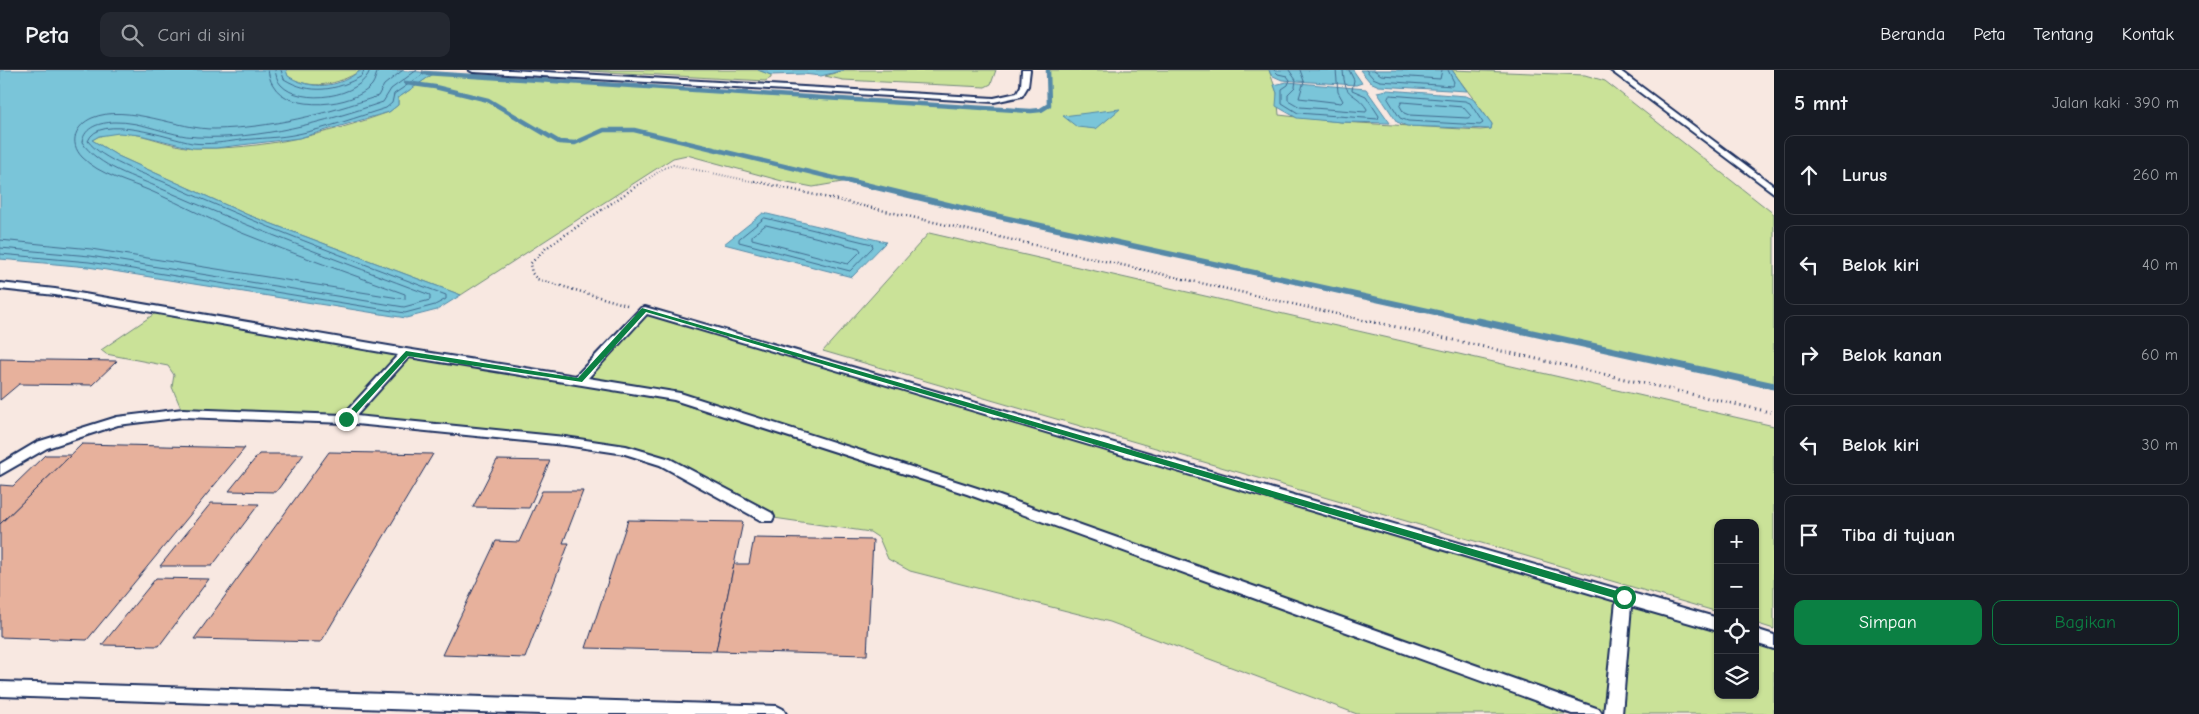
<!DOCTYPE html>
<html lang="id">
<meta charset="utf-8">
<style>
:root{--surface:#171b24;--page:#242831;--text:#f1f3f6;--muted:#9ea1a6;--line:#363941;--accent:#0b8043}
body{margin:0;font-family:"Comic Neue",sans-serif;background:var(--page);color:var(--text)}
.controls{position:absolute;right:15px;bottom:15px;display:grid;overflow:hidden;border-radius:10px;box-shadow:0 1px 4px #0004}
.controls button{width:45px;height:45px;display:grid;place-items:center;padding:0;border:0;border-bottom:1px solid var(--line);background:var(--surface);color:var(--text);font:25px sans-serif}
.stop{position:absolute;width:15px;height:15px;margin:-11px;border:4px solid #0b8043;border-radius:50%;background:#fff}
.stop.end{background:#0b8043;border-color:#fff;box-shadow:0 1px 5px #0008}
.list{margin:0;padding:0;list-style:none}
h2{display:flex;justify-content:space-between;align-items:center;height:65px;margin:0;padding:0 20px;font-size:21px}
h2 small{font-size:16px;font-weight:400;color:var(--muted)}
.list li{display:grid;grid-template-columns:32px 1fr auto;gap:15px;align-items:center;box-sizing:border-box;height:80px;margin:0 10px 10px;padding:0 10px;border:1px solid var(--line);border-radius:10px}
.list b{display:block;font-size:19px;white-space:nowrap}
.list em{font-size:16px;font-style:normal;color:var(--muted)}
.actions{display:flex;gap:10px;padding:15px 20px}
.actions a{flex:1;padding:11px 0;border:1px solid var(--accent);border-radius:10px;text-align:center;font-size:18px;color:var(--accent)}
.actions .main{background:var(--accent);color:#fff}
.icon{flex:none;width:28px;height:28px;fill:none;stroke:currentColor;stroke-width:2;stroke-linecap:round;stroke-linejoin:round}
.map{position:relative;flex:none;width:1774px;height:644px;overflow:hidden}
header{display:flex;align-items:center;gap:30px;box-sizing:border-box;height:70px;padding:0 25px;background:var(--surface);border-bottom:1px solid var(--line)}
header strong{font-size:24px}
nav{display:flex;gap:28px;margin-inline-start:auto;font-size:18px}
.search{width:350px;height:45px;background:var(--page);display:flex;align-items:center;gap:12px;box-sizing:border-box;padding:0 18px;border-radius:10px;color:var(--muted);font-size:19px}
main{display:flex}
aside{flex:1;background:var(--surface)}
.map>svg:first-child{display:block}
.green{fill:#cae298;stroke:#72887b}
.water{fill:#7ac5d9;stroke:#5489a8}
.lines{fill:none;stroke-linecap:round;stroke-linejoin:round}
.shore{stroke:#416b8f;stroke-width:1}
.stream-far2{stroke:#5489a8;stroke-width:4.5}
.stream-far1{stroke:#5489a8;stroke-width:5.5}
.stream{stroke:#5489a8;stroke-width:7}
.building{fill:#e7b19c;stroke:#1b2f5e}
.lane-casing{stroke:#1b2f5e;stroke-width:4}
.path-far2{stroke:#1b2f5e;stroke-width:2;stroke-dasharray:0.5 2.5;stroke-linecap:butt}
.path-far1{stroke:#1b2f5e;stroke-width:2.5;stroke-dasharray:1 3;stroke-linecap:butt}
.path{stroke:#1b2f5e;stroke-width:3;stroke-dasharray:1 4;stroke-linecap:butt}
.lane{fill:#fff;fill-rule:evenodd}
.route{fill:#0b8043}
</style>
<header>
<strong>Peta</strong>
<div class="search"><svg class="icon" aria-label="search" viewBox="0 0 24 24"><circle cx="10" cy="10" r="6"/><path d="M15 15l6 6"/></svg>Cari di sini</div>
<nav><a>Beranda</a><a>Peta</a><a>Tentang</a><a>Kontak</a></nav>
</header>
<main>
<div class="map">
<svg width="1774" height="644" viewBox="0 0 1774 644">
<rect width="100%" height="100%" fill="#f8e8e1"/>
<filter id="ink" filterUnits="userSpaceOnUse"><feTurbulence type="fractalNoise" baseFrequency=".02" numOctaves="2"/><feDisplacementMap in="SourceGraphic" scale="10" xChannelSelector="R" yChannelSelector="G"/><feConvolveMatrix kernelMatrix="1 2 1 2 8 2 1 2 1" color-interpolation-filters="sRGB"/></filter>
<g filter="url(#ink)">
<g class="green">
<path d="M286 0H355L360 1C337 15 312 21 287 6Z"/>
<path d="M572 0H758L771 5V8L765 11Z"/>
<path d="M844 0H996L991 14 985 17 843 10 825 6Z"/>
<path d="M1048 0H1269L1277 23 1279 45 1341 52 1480 60 1491 59 1492 54 1452 0 1585 5 1605 11 1774 144V316L974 141 848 111 813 117 782 111 687 85 673 88 461 225 248 145 118 86 92 70C124 50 162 77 196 78 260 80 328 64 389 42L398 35V28L433 4 1031 41 1041 40 1049 35Z"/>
<path d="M929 163 1774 356V559L1755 553V453H1718V542L823 281Z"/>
<path d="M160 240 579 311 645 240 1718 555V625H1755V566L1774 572V644H1357L1110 552 910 501 888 489 879 468 870 462 767 447 665 392 626 380 346 349 183 343 172 317 174 305 168 296 106 284 101 280Z"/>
</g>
<g class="water">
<path d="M0 0H286L288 6C305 17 328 19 347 9 352 7 358 1 364 0 382 0 416 0 433 4L398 28V35L389 42 299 68 216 78H193L140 65 119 63 99 66 92 70 118 86 248 145 461 225 437 240 406 248 88 197 0 189Z"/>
<path d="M758 0H844L821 6 803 4 771 5Z"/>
<path d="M1269 0H1353L1362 13 1356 15 1282 10 1271 5Z"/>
<path d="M1360 0H1452L1467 21 1379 16 1370 12Z"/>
<path d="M1287 12 1366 19 1390 53 1341 52 1297 48 1276 36 1277 23 1274 15Z"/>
<path d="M1387 20 1466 26 1473 29 1492 54 1491 59 1407 56 1397 52 1377 22Z"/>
<path d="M1120 39 1096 59 1077 57 1063 46Z"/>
<path d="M763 143 886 172 852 207 724 174Z"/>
</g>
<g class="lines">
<g class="shore">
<path d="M268 0C269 5 270 11 273 15 288 43 354 37 372 15 375 11 376 4 378 0"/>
<path d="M275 0C276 5 277 11 281 15 300 36 361 28 370 0"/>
<path d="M281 0 284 9C310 25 336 21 362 6L364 0"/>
<path d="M1274 0 1278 4 1287 6 1290 10 1288 15 1282 19V33L1298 43 1378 49 1379 46 1366 26 1352 20 1354 10 1349 0"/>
<path d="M1289 0 1296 10 1295 17 1288 24V30L1300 37 1366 42 1367 39C1354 19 1345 31 1343 0"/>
<path d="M1300 0 1304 11 1299 28 1341 33 1343 31 1338 22 1336 0"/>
<path d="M1366 0 1373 8 1380 11 1452 16 1454 12 1448 0"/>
<path d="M1374 0 1381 5 1440 9 1442 0"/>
<path d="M1390 25 1465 31 1470 33 1483 53 1480 55 1408 51 1400 48 1388 29Z"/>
<path d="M1402 32 1463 37 1471 46 1468 48 1409 45 1404 43 1400 36Z"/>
<path d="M765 148 872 174 873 177 850 201 739 172V169Z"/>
<path d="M766 155 859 178 861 181 848 194 752 169V166Z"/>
<path d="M0 170 91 179 405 229V224C351 204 296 185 242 163 212 151 183 135 153 122 130 112 99 105 82 87 68 72 76 55 92 48 127 33 179 60 215 59 270 58 326 44 378 26L384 15 403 0"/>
<path d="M0 178 90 186 404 237 430 230V225C340 191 250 158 162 119 136 107 98 97 82 72 85 56 100 53 114 52 143 51 168 66 197 67 260 70 324 52 383 32L391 19 417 0"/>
<path d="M0 184 89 192 405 243 435 235 446 229V225C351 189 256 154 164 112 142 103 102 90 88 71 99 42 170 69 192 73 208 75 225 72 241 70 260 68 280 68 298 64 328 58 357 47 386 38L392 33 394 24 422 5 423 0"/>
</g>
<g class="stream-far2">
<path d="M425 3 1031 41 1041 40 1049 35 1048 0"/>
<path d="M406 13 435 17 488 30 559 72 575 73 604 60H634L855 113"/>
</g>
<path class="stream-far1" d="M850 111 974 141 1484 253"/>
<path class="stream" d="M1478 251 1774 316"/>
</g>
<g class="building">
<path d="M0 289 47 290 117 291 92 315 19 314 0 330Z"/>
<path d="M82 374 245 378 87 570 0 567V454Z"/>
<path d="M329 382 433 384 321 572 194 569Z"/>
<path d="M259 384H304L276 422 229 421Z"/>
<path d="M45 385H71L0 454V415L13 416Z"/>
<path d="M497 390 550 391 529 438 473 437Z"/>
<path d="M542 421H583L563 473H569L525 588 442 585 496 471 519 472Z"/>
<path d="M211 433 259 434 212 496H160Z"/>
<path d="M628 450 743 452 716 581 586 578Z"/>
<path d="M754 468 873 470 867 585 716 581 734 494H749Z"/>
<path d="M156 508 209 509 159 576 102 575Z"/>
</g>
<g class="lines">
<defs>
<g id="lane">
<path d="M469 0H511L994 28 1017 23 1021 16 1022 0H1030L1028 16 1022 26 994 32 473 2Z"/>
<path d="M1610 0H1619L1774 116V123Z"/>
<path d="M0 213 55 219 406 279 576 306 641 238 645 237 1718 548V561L1631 536 1622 644H1604L1616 531 647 244 588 308 680 323 977 418 1599 639 1602 644H1572L967 424 674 330 409 287 356 346 565 367 626 376 670 389 772 443 774 447 772 451H762L660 395 625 384 565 375 346 353 183 347 118 355 47 378 0 405V394L37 372 117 347 183 339 343 345 398 285 55 225 0 219Z"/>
<path d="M1755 559 1774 565V579L1755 573Z"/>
<path d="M0 612 777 636 783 639 786 644H541L0 626Z"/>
</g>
</defs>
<use href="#lane" class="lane-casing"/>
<path class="path-far2" d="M642 113 664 98 673 95 760 113"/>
<g class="path-far1">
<path d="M754 111 1376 253"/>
<path d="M627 235 537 209 532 203 530 194 546 178 644 111"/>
</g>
<path class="path" d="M1370 251 1774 343"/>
<use href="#lane" class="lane"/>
</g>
</g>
<path class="route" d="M642 238 1624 523 1629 527 1624 531 646 242 582 312 408 286 349 351 342 349 406 281 578 308Z"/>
</svg>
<div class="controls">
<button>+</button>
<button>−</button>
<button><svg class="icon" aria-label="locate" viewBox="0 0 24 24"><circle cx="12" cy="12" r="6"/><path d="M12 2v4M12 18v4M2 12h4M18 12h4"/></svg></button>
<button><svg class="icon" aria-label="layers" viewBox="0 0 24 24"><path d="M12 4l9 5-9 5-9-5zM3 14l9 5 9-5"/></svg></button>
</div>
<div class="stop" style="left:1624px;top:527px"></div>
<div class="stop end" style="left:346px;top:349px"></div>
</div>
<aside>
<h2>5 mnt<small>Jalan kaki · 390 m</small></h2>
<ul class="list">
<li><svg class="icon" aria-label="ahead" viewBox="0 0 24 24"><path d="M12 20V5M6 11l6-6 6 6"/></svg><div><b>Lurus</b></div><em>260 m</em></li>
<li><svg class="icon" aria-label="left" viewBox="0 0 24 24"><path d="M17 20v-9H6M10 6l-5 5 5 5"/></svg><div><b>Belok kiri</b></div><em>40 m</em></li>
<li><svg class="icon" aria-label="right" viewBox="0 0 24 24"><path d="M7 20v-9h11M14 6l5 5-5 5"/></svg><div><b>Belok kanan</b></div><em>60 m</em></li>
<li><svg class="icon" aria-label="left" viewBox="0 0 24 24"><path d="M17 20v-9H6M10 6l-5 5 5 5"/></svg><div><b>Belok kiri</b></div><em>30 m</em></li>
<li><svg class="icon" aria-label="arrive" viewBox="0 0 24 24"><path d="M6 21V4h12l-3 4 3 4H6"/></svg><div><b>Tiba di tujuan</b></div></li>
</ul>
<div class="actions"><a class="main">Simpan</a><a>Bagikan</a></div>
</aside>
</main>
